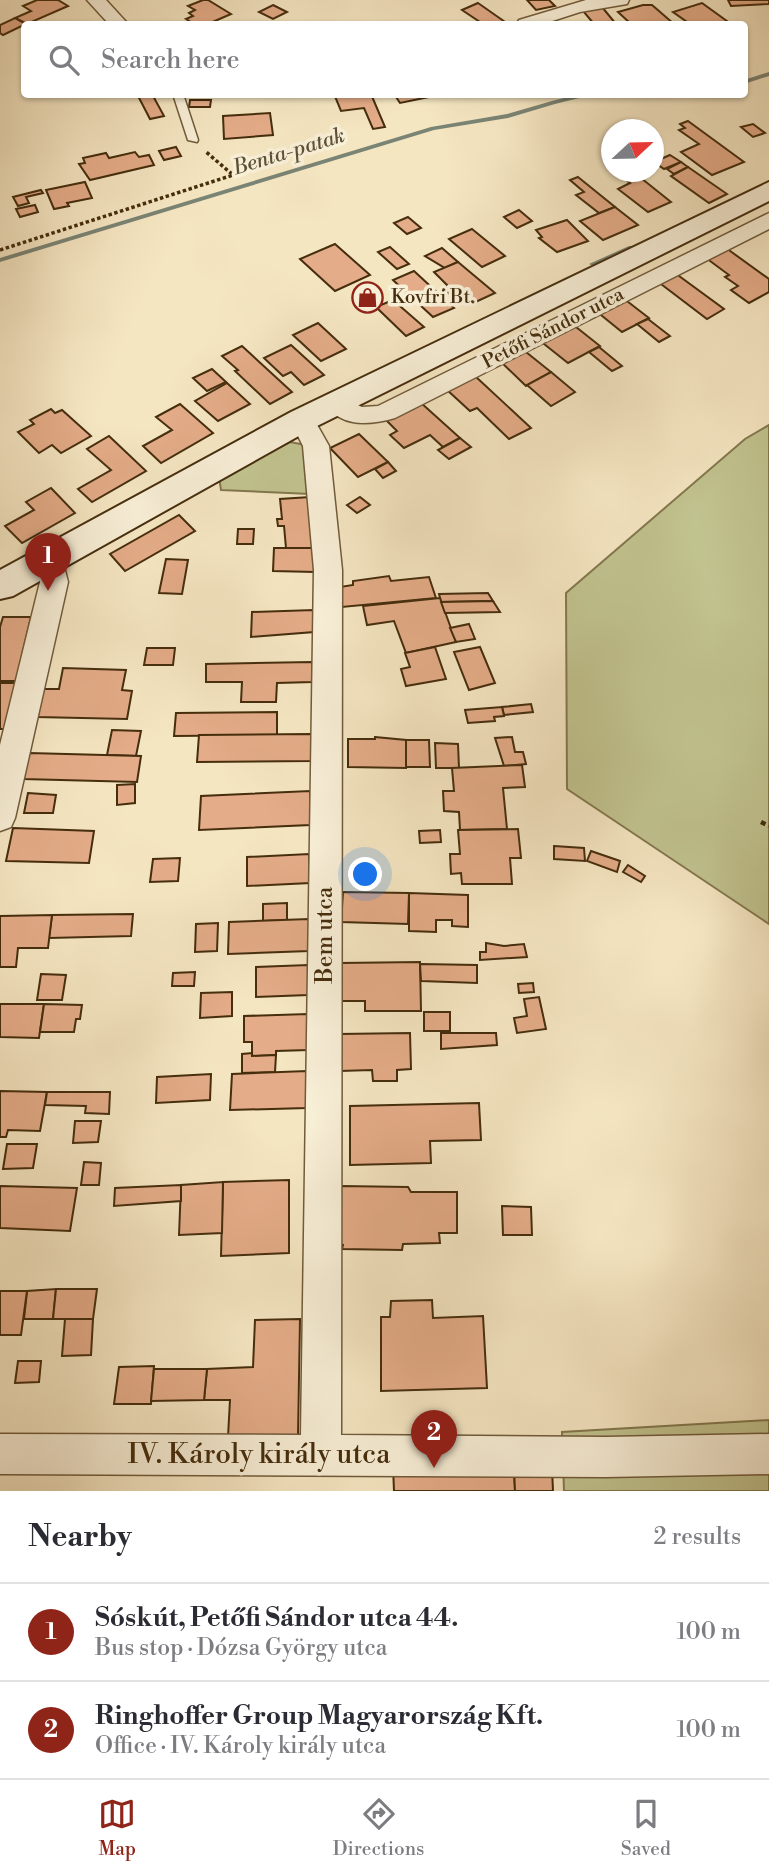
<!DOCTYPE html>
<meta charset="utf-8">
<style>
:root{--surface:#fff;--page:#f7f7f7;--text:#2b2b33;--muted:#7c7c81;--line:#e1e1e2;--accent:#8f2418}
body{margin:0;font-family:"Libre Bodoni",serif;background:var(--page);color:var(--text)}
.compass{position:absolute;left:601px;top:119px;width:63px;height:63px;border-radius:50%;background:var(--surface);box-shadow:0 2px 5px #0004;rotate:68deg}
.you{position:absolute;left:366px;top:875px;width:24px;height:24px;margin:-18px;border:5px solid #fff;border-radius:50%;background:#1a73e8;box-shadow:0 0 0 10px #1a73e833}
.badge{display:grid;place-items:center;width:46px;height:46px;border-radius:50%;background:var(--accent);color:#fff;font-size:23px;font-weight:700}
.pin{position:absolute;translate:-50% -58px;filter:drop-shadow(0 2px 4px #0008)}
.pin::after{content:'';position:absolute;top:37px;width:24px;height:21px;background:inherit;clip-path:polygon(0 0,100% 0,50% 100%)}
.list{margin:0;padding:0;list-style:none}
h2{display:flex;justify-content:space-between;align-items:center;height:91px;margin:0;padding:0 28px;font-size:30px}
h2 small{font-size:23px;font-weight:400;color:var(--muted)}
.list li{display:grid;grid-template-columns:46px 1fr auto;gap:21px;align-items:center;box-sizing:border-box;height:98px;padding:0 28px;border-top:2px solid var(--line)}
.list b{display:block;font-size:26px;white-space:nowrap}
.list p{margin:0;font-size:23px;white-space:nowrap;color:var(--muted)}
.list em{font-size:23px;font-style:normal;color:var(--muted)}
.icon{flex:none;width:38px;height:38px;fill:none;stroke:currentColor;stroke-width:2;stroke-linecap:round;stroke-linejoin:round}
.map{position:relative;flex:none;width:769px;height:1491px;overflow:hidden}
.search{position:absolute;background:var(--surface);box-shadow:0 2px 5px #0004;left:21px;right:21px;top:21px;height:77px;display:flex;align-items:center;gap:18px;box-sizing:border-box;padding:0 24px;border-radius:7px;color:var(--muted);font-size:26px}
.sheet{height:287px;background:var(--surface)}
nav{display:flex;justify-content:space-around;align-items:center;box-sizing:border-box;height:98px;border-top:2px solid var(--line);background:var(--surface);font-size:19px;color:var(--muted)}
nav a{display:grid;justify-items:center;gap:4px}
nav .on{color:var(--accent)}
.map>svg:first-child{display:block}
.green{fill:#c1c38f;stroke:#83784e;stroke-width:2}
.lines{fill:none;stroke-linecap:round;stroke-linejoin:round}
.stream{fill:#7a8474;fill-rule:evenodd}
.building{fill:#e4ac88;stroke:#452d0d;stroke-width:2}
.service-casing{stroke:#715b3a;stroke-width:3}
.minor-casing{stroke:#715b3a;stroke-width:3}
.secondary-casing{stroke:#452d0d;stroke-width:4}
.path-far1{stroke:#452d0d;stroke-width:3.5;stroke-dasharray:3.5 2.5;stroke-linecap:butt}
.path{stroke:#452d0d;stroke-width:4.5;stroke-dasharray:5 3.5;stroke-linecap:butt}
.service{fill:#f8efd7;fill-rule:evenodd}
.minor{fill:#f8efd7;fill-rule:evenodd}
.secondary{fill:#f8efd7;fill-rule:evenodd}
.labels{text-anchor:middle;dominant-baseline:central;stroke-width:7;stroke-linejoin:round;paint-order:stroke}
.far-poi-label{font-size:19px;fill:#452d0d;stroke:#f8efd7;text-anchor:start}
.far-street-label{font-size:19px;fill:#452d0d;stroke:#f8efd7}
.far-water-label{font-size:21px;font-style:italic;fill:#5b5138;stroke:#f8efd7}
.street-label{font-size:23px;fill:#452d0d;stroke:#f8efd7}
.near-street-label{font-size:28px;fill:#452d0d;stroke:#f8efd7}
</style>
<div class="map">
<svg width="769" height="1491" viewBox="0 0 769 1491">
<rect width="100%" height="100%" fill="#f5e6c2"/>
<filter id="stains"><feTurbulence type="fractalNoise" baseFrequency=".00286" numOctaves="4"/><feColorMatrix values="0 0 0 0 .2 0 0 0 0 .09 0 0 0 0 .02 0 0 0 .5 -.17"/></filter>
<radialGradient id="worn" r=".72"><stop offset=".6" stop-color="#630" stop-opacity="0"/><stop offset="1" stop-color="#630" stop-opacity=".3"/></radialGradient>
<g class="green">
<path d="M769 425V924L567 789 566 593 745 439Z"/>
<path d="M290 442 306 445 310 494 221 490 219 477Z"/>
<path d="M769 1420V1491H564L562 1432Z"/>
</g>
<g class="lines">
<g class="stream">
<path d="M769 72V76L744 84V80Z"/>
<path d="M580 94H595L555 104 508 118 434 130 0 262V258L431 127 507 114 552 101Z"/>
<path d="M629 246H635L636 248 596 266H593L589 264Z"/>
</g>
</g>
<g class="building">
<path d="M37 0H58L68 6 27 24 15 18 31 11 23 6Z"/>
<path d="M203 0H208L231 14 208 24H194L186 19 193 16 189 13 195 10 188 6Z"/>
<path d="M527 0H549L555 6 536 10Z"/>
<path d="M728 0H769V4L731 6Z"/>
<path d="M478 3 508 24H483L462 10Z"/>
<path d="M702 3 731 24H690L673 12Z"/>
<path d="M273 5 287 12 273 19 259 12Z"/>
<path d="M643 5H652L674 24H631L618 12Z"/>
<path d="M602 7 616 24H594L583 11Z"/>
<path d="M15 18 26 24 3 35 0 33V25Z"/>
<path d="M137 94H152L164 116 150 119Z"/>
<path d="M334 94H371L385 127 373 129 364 108 341 111Z"/>
<path d="M394 94H428L429 97 400 103Z"/>
<path d="M190 100H211L210 107H189Z"/>
<path d="M270 113 273 135 224 139 223 116Z"/>
<path d="M688 121 744 162 712 175 681 152 699 144 679 130 685 128 680 124Z"/>
<path d="M753 124 765 133 753 137 741 127Z"/>
<path d="M176 147 181 156 164 160 159 151Z"/>
<path d="M135 152 139 157 149 155 154 165 90 180 79 164 85 163 83 158 106 153 109 158Z"/>
<path d="M670 155 681 162 664 169 654 162Z"/>
<path d="M681 162 688 167 674 174 667 169Z"/>
<path d="M688 167 727 194 709 203 671 176Z"/>
<path d="M632 173 641 178 671 202 648 212 618 189 630 183 622 177Z"/>
<path d="M578 177 615 207 599 213 576 195 584 192 570 180Z"/>
<path d="M85 182 92 198 67 203 69 206 54 209 46 190Z"/>
<path d="M41 190 43 193 26 197 29 203 18 206 13 197Z"/>
<path d="M35 205 38 212 20 217 16 209Z"/>
<path d="M615 207 638 225 603 240 580 221Z"/>
<path d="M519 210 532 221 517 228 504 217Z"/>
<path d="M408 217 421 228 407 234 394 223Z"/>
<path d="M567 220 588 241 557 252 539 238 542 237 536 230Z"/>
<path d="M472 229 505 256 482 267 449 239Z"/>
<path d="M335 244 370 275 335 291 300 259Z"/>
<path d="M390 247 409 264 397 269 378 252Z"/>
<path d="M442 248 458 262 445 268 425 256Z"/>
<path d="M726 248 769 279V292L749 303 731 290 738 286 725 277 729 275 706 258Z"/>
<path d="M458 262 495 293 469 305 458 295 453 297 444 289 449 287 434 272Z"/>
<path d="M414 271 454 308 433 317 393 280Z"/>
<path d="M675 273 724 309 707 319 657 281Z"/>
<path d="M623 298 649 318 622 332 596 311Z"/>
<path d="M393 300 424 327 406 336 376 307Z"/>
<path d="M648 319 670 336 659 342 637 324Z"/>
<path d="M318 323 346 349 321 361 293 335Z"/>
<path d="M571 323 600 346 568 363 539 340Z"/>
<path d="M291 345 324 375 304 385 291 372 283 376 264 358Z"/>
<path d="M242 346 292 392 270 404 235 371 238 370 222 356Z"/>
<path d="M599 347 622 366 612 371 589 352Z"/>
<path d="M521 348 551 372 526 386 499 360Z"/>
<path d="M212 369 226 382 207 391 193 378Z"/>
<path d="M551 372 575 392 551 406 527 385Z"/>
<path d="M475 376 531 428 509 439 477 408 470 411 446 389Z"/>
<path d="M227 383 250 404 218 421 195 401Z"/>
<path d="M420 402 460 438 443 447 430 435 404 448 390 435 397 431 386 420Z"/>
<path d="M180 404 213 433 161 463 143 446 172 430 156 417Z"/>
<path d="M51 409 55 413 62 410 91 436 61 453 52 445 39 453 18 432 34 424 30 420Z"/>
<path d="M359 434 388 462 358 477 330 448Z"/>
<path d="M109 436 146 471 92 502 78 489 111 470 87 449Z"/>
<path d="M460 438 471 447 449 459 438 450Z"/>
<path d="M388 462 396 471 383 478 375 469Z"/>
<path d="M51 488 75 513 22 543 5 526 34 510 26 502Z"/>
<path d="M310 497 316 548H286L284 526H278L277 519H282L280 499Z"/>
<path d="M360 497 370 505 357 513 347 505Z"/>
<path d="M179 515 195 531 125 571 110 554Z"/>
<path d="M238 529H254L253 544H237Z"/>
<path d="M274 548H316L315 572 273 571Z"/>
<path d="M166 559 188 560 182 594 159 593Z"/>
<path d="M389 576 391 581 429 577 436 598 342 607 340 587 353 585V581Z"/>
<path d="M488 593 493 601 441 602 439 594Z"/>
<path d="M440 598 456 642 406 653 394 621 367 625 363 606Z"/>
<path d="M493 601 500 612 445 613 441 602Z"/>
<path d="M314 610V632L251 637 252 612Z"/>
<path d="M3 617H31L16 681H0V627Z"/>
<path d="M469 624 475 639 456 642 450 628Z"/>
<path d="M435 647 446 679 406 686 401 669 410 667 405 653Z"/>
<path d="M480 647 495 683 469 690 454 652Z"/>
<path d="M147 648H175L173 665H144Z"/>
<path d="M312 662V682L277 683 276 702H241L242 682H206V664Z"/>
<path d="M63 668 126 670 122 690 132 691 127 719 37 717 43 689H59Z"/>
<path d="M0 683H16L6 729H0Z"/>
<path d="M531 704 533 712 504 715 502 707Z"/>
<path d="M502 707 504 716 494 717 495 721 468 723 465 710Z"/>
<path d="M277 712V735L174 736 176 713Z"/>
<path d="M112 730 141 731 136 756 107 755Z"/>
<path d="M311 734V761L197 762 199 735Z"/>
<path d="M375 737 406 740V768L348 767V739H375Z"/>
<path d="M512 737 515 752H523L526 764 504 766 495 738Z"/>
<path d="M406 740H429L430 767H406Z"/>
<path d="M435 743 458 744 459 768H436Z"/>
<path d="M29 753 141 756 137 782 23 779Z"/>
<path d="M522 765 525 787 503 788 507 829 460 830 459 812 444 811 443 791H454L452 768Z"/>
<path d="M135 784V803L117 805V785Z"/>
<path d="M310 791V825L199 830 201 796Z"/>
<path d="M28 793 56 795 53 813H24Z"/>
<path d="M13 828 94 831 89 863 6 861Z"/>
<path d="M518 829 521 858H510L512 884H462L461 873 451 874 450 854H460L458 830Z"/>
<path d="M440 830 441 842 420 843 419 831Z"/>
<path d="M554 846 584 848 585 861 554 859Z"/>
<path d="M591 851 620 861 617 872 587 861Z"/>
<path d="M309 854 310 883 247 886V857Z"/>
<path d="M180 858 178 881 150 882 153 859Z"/>
<path d="M628 865 645 876 641 882 623 872Z"/>
<path d="M343 892 409 893 408 924 341 922Z"/>
<path d="M409 893 468 895V927L452 926V920H436V932L409 931Z"/>
<path d="M287 903V920L263 921V904Z"/>
<path d="M133 914 131 936 49 938 52 915Z"/>
<path d="M52 915 48 948H18L16 967H0V916Z"/>
<path d="M309 919V951L228 954 229 922Z"/>
<path d="M218 923 217 951 195 952 196 924Z"/>
<path d="M486 943 504 946 524 944 527 957 480 960V952H486Z"/>
<path d="M420 962 421 1011H365V1001H340V963Z"/>
<path d="M420 964 477 965V983L421 981Z"/>
<path d="M308 965V995L256 997V967Z"/>
<path d="M195 972 194 986H172L173 973Z"/>
<path d="M41 974 66 975 62 1000H37Z"/>
<path d="M533 983 534 992 519 993 518 984Z"/>
<path d="M232 992V1016L200 1018 201 993Z"/>
<path d="M539 997 546 1029 517 1033 514 1018 527 1016 524 999Z"/>
<path d="M0 1004H44L39 1038 0 1037Z"/>
<path d="M44 1004 82 1005 80 1019H76L74 1032H40Z"/>
<rect x="424" y="1012" width="26" height="19"/>
<path d="M308 1014V1050L276 1051V1055L252 1056V1042H244V1016Z"/>
<path d="M410 1033 411 1069 397 1070V1081H373L372 1070 340 1071 339 1034Z"/>
<path d="M441 1033H496L497 1045 441 1049Z"/>
<path d="M252 1053V1056L276 1055 275 1072 242 1073V1054Z"/>
<path d="M307 1071V1108L230 1110 232 1074Z"/>
<path d="M211 1074 210 1100 156 1103 157 1077Z"/>
<path d="M0 1091 47 1092 40 1131 8 1130 6 1137H0Z"/>
<path d="M47 1092H110L109 1114 85 1113 86 1106 45 1105Z"/>
<path d="M479 1103 481 1140 430 1141 431 1163 350 1165V1106Z"/>
<path d="M75 1121H101L98 1142 73 1143Z"/>
<path d="M7 1144H37L33 1168 3 1169Z"/>
<path d="M84 1162 101 1163 99 1185H81Z"/>
<path d="M289 1180V1253L221 1256 223 1182Z"/>
<path d="M223 1182 222 1233 179 1235 181 1185Z"/>
<path d="M181 1185V1201L114 1206 115 1188Z"/>
<path d="M0 1186 77 1188 70 1231 0 1228Z"/>
<path d="M341 1186 408 1187 411 1192H457V1233H439L440 1243 403 1244 402 1250 342 1249 343 1245 339 1244Z"/>
<path d="M502 1206 531 1207 532 1235H503Z"/>
<path d="M56 1289 53 1319H24L27 1291Z"/>
<path d="M56 1289H97L93 1319H53Z"/>
<path d="M0 1291H27L21 1335H0Z"/>
<path d="M432 1300 433 1318 483 1316 487 1388 381 1391V1317H390L391 1301Z"/>
<path d="M65 1319H93L91 1355 62 1356Z"/>
<path d="M300 1319 298 1436 228 1437 230 1400H204L207 1369 253 1367 255 1320Z"/>
<path d="M18 1361H41L39 1382 15 1383Z"/>
<path d="M154 1366 151 1404H114L119 1367Z"/>
<path d="M154 1369H207L204 1400 151 1401Z"/>
<path d="M393 1466 514 1468 515 1491H394Z"/>
<path d="M514 1468H552L553 1491H515Z"/>
</g>
<g class="lines">
<defs>
<path id="service" d="M173 94H183L198 140 197 142 188 140Z"/>
<g id="minor">
<path d="M87 0H106L128 24H109Z"/>
<path d="M586 0H629L627 4 580 12 543 24H517L519 20Z"/>
<path d="M769 213V229L395 418C371 425 340 428 325 403L328 397 337 395 362 407 378 406Z"/>
<path d="M302 411 311 414 329 446 342 570 341 1435 606 1437 769 1434V1474L606 1477 0 1474V1434L301 1435 314 570 303 446 290 420 293 414Z"/>
<path d="M50 548 60 551 68 582 15 818 11 827 0 831V745L40 582 37 558 40 551Z"/>
</g>
<path id="secondary" d="M769 182V201L313 428 13 596 0 599V570L291 412Z"/>
</defs>
<use href="#service" class="service-casing"/>
<use href="#minor" class="minor-casing"/>
<use href="#secondary" class="secondary-casing"/>
<path class="path-far1" d="M0 250 233 175 205 151"/>
<path class="path" d="M761 822 769 826"/>
<use href="#service" class="service"/>
<use href="#minor" class="minor"/>
<use href="#secondary" class="secondary"/>
</g>
<defs>
<symbol id="shop-ring" viewBox="-11 -11 22 22"><circle r="9.5" fill="#f8efd7" stroke="#8f2418" stroke-width="1.5"/><path d="M-5-2.5h2.3a2.7 3.5 0 0 1 5.4 0H5L5.5 6h-11ZM-1.5-2.5h3a1.5 2.3 0 0 0-3 0Z" fill="#8f2418"/></symbol>
</defs>
<g fill-rule="evenodd">
<use href="#shop-ring" x="350" y="280" width="35" height="35"/>
</g>
<g class="labels">
<g class="far-poi-label">
<text x="391" y="297">Kovfri Bt.</text>
</g>
<g class="far-street-label">
<text transform="translate(553 328) rotate(-27)">Petőfi Sándor utca</text>
</g>
<g class="far-water-label">
<text transform="translate(289 152) rotate(-17)">Benta-patak</text>
</g>
<g class="street-label">
<text transform="translate(325 935) rotate(-90)">Bem utca</text>
</g>
<g class="near-street-label">
<text x="259" y="1454">IV. Károly király utca</text>
</g>
</g>
<rect width="100%" height="100%" filter="url(#stains)"/>
<rect width="100%" height="100%" fill="url(#worn)"/>
</svg>
<svg class="compass" viewBox="-18 -18 36 36"><path d="M0-13l5 13h-10z" fill="#e53935"/><path d="M0 13l5-13h-10z" fill="#7c7c81"/></svg>
<div class="you"></div>
<div class="pin badge" style="left:48px;top:591px">1</div>
<div class="pin badge" style="left:434px;top:1468px">2</div>
<div class="search"><svg class="icon" aria-label="search" viewBox="0 0 24 24"><circle cx="10" cy="10" r="6"/><path d="M15 15l6 6"/></svg>Search here</div>
</div>
<section class="sheet">
<h2>Nearby<small>2 results</small></h2>
<ul class="list">
<li><span class="badge">1</span><div><b>Sóskút, Petőfi Sándor utca 44.</b><p>Bus stop · Dózsa György utca</p></div><em>100 m</em></li>
<li><span class="badge">2</span><div><b>Ringhoffer Group Magyarország Kft.</b><p>Office · IV. Károly király utca</p></div><em>100 m</em></li>
</ul>
</section>
<nav>
<a class="on"><svg class="icon" aria-label="map" viewBox="0 0 24 24"><path d="M3 6l6-2 6 2 6-2v14l-6 2-6-2-6 2zM9 4v14M15 6v14"/></svg>Map</a>
<a><svg class="icon" aria-label="directions" viewBox="0 0 24 24"><path d="M12 3l9 9-9 9-9-9zM9 14v-3h6M13 9l2 2-2 2"/></svg>Directions</a>
<a><svg class="icon" aria-label="saved" viewBox="0 0 24 24"><path d="M7 4h10v16l-5-4-5 4z"/></svg>Saved</a>
</nav>
